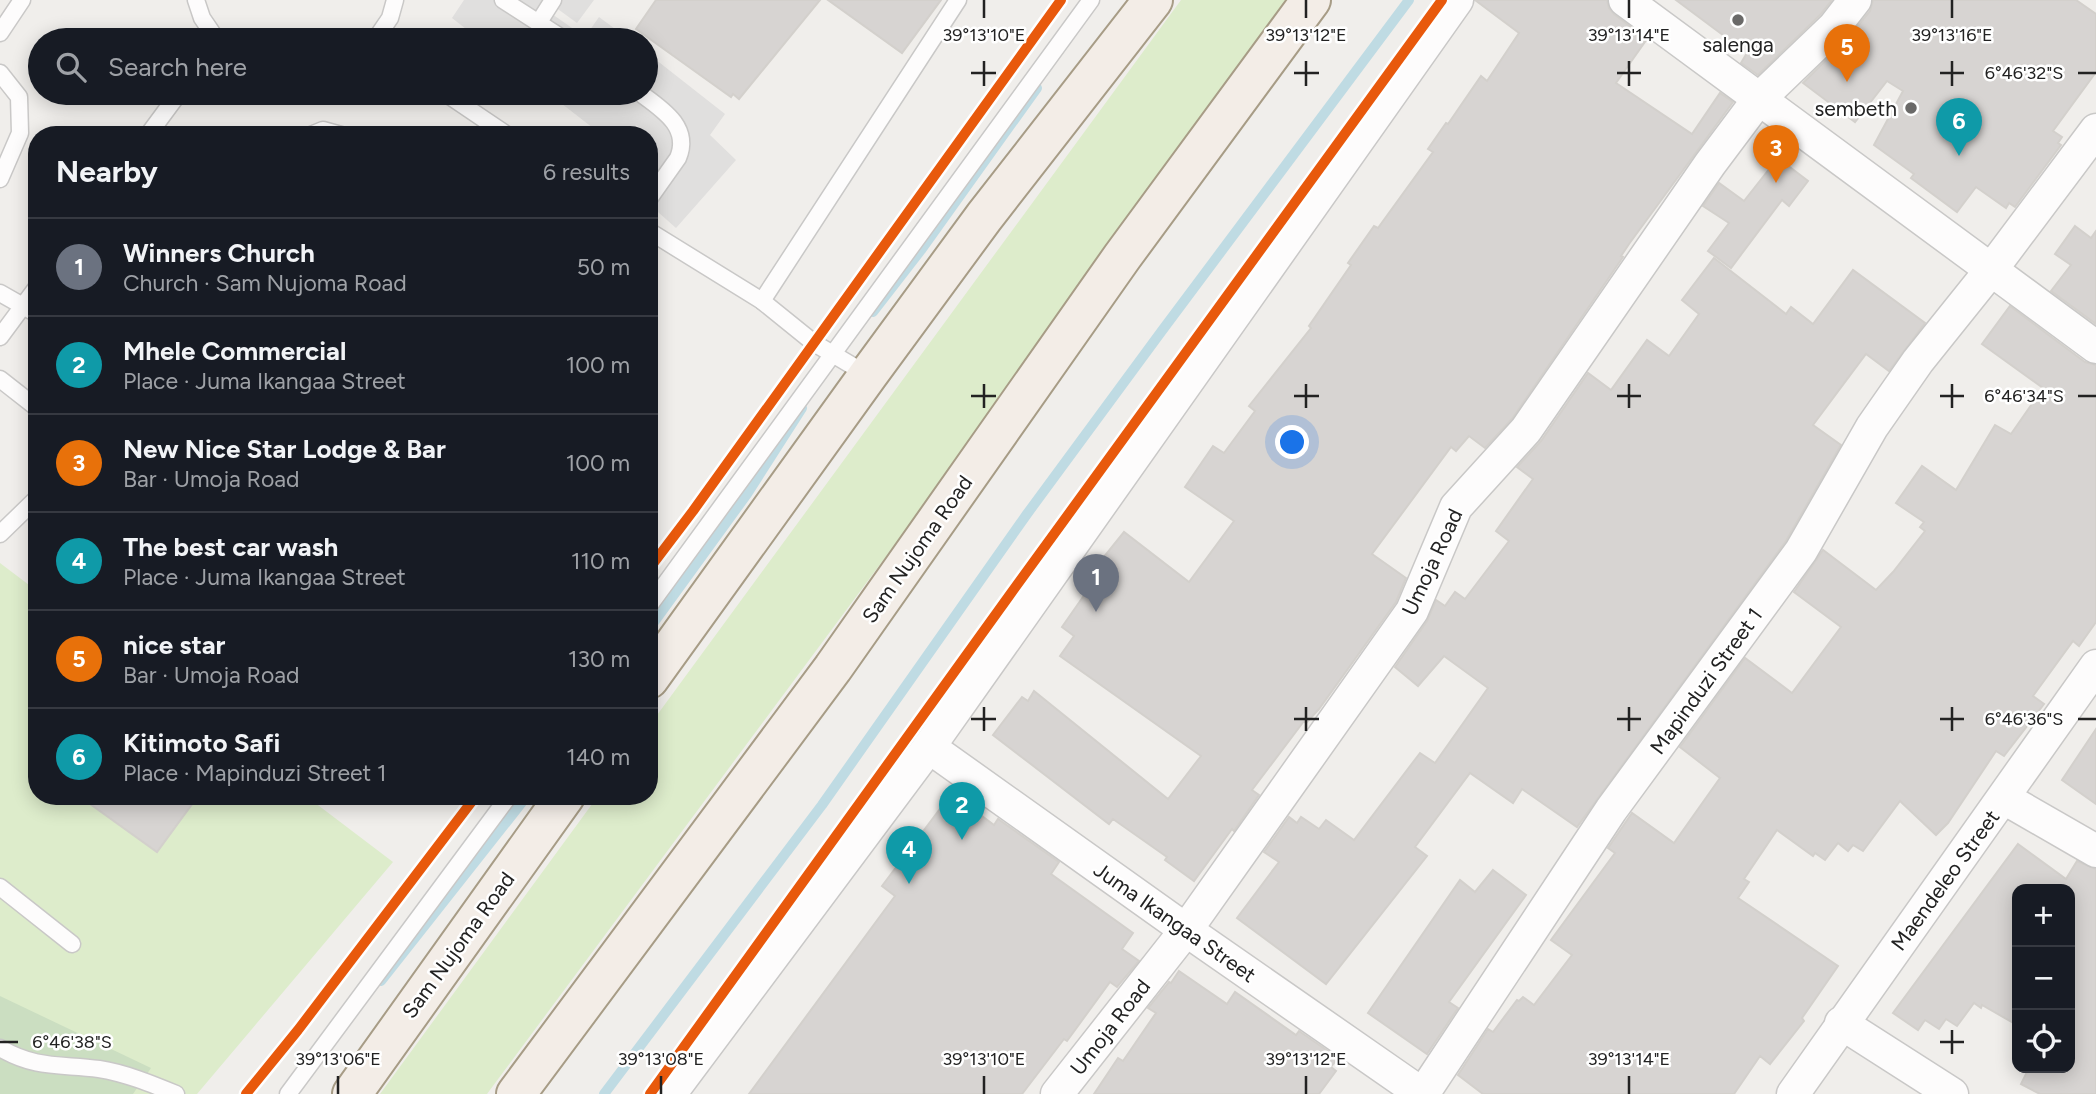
<!DOCTYPE html>
<meta charset="utf-8">
<style>
:root{--surface:#171b24;--page:#20242c;--text:#f1f3f6;--muted:#9ea1a6;--line:#363941;--accent:#7c3aed}
body{margin:0;font-family:Figtree,sans-serif;background:var(--page);color:var(--text)}
.controls{position:absolute;right:21px;bottom:21px;display:grid;overflow:hidden;border-radius:14px;box-shadow:0 4px 18px #0003}
.controls button{width:63px;height:63px;display:grid;place-items:center;padding:0;border:0;border-bottom:2px solid var(--line);background:var(--surface);color:var(--text);font:35px sans-serif}
.you{position:absolute;left:1293px;top:443px;width:24px;height:24px;margin:-18px;border:5px solid #fff;border-radius:50%;background:#1a73e8;box-shadow:0 0 0 10px #1a73e833}
.badge{display:grid;place-items:center;width:46px;height:46px;border-radius:50%;background:var(--accent);color:#fff;font-size:23px;font-weight:700}
.pin{position:absolute;translate:-50% -58px;filter:drop-shadow(0 2px 4px #0008)}
.pin::after{content:'';position:absolute;top:37px;width:24px;height:21px;background:inherit;clip-path:polygon(0 0,100% 0,50% 100%)}
.list{margin:0;padding:0;list-style:none}
h2{display:flex;justify-content:space-between;align-items:center;height:91px;margin:0;padding:0 28px;font-size:30px}
h2 small{font-size:23px;font-weight:400;color:var(--muted)}
.list li{display:grid;grid-template-columns:46px 1fr auto;gap:21px;align-items:center;box-sizing:border-box;height:98px;padding:0 28px;border-top:2px solid var(--line)}
.list b{display:block;font-size:26px;white-space:nowrap}
.list p{margin:0;font-size:23px;white-space:nowrap;color:var(--muted)}
.list em{font-size:23px;font-style:normal;color:var(--muted)}
.icon{flex:none;width:38px;height:38px;fill:none;stroke:currentColor;stroke-width:2;stroke-linecap:round;stroke-linejoin:round}
.map{position:relative;flex:none;width:2096px;height:1094px;overflow:hidden}
.search{position:absolute;background:var(--surface);box-shadow:0 4px 18px #0003;left:28px;top:28px;width:630px;height:77px;display:flex;align-items:center;gap:18px;box-sizing:border-box;padding:0 24px;border-radius:38px;color:var(--muted);font-size:26px}
.panel{position:absolute;background:var(--surface);box-shadow:0 4px 18px #0003;left:28px;top:126px;width:630px;height:679px;border-radius:28px}
.map>svg:first-child{display:block}
.grass{fill:#ddeccb}
.forest{fill:#cbdec1}
.parking{fill:#e0dfde}
.lines{fill:none;stroke-linecap:round;stroke-linejoin:round}
.stream{stroke:#bfdbe3;stroke-width:10}
.building{fill:#d7d4d2;stroke:#d3d0cc;stroke-width:2}
.service-casing{stroke:#c9c8c7;stroke-width:19}
.minor-casing{stroke:#c9c8c7;stroke-width:35}
.primary-casing{stroke:#a79c86;stroke-width:42}
.service{stroke:#fdfcfc;stroke-width:16}
.minor{stroke:#fdfcfc;stroke-width:32}
.primary{stroke:#f3ede7;stroke-width:38}
.cycleway-casing{stroke:#fff;stroke-width:15}
.cycleway{stroke:#e8590c;stroke-width:10}
.ticks{fill:none;stroke:#222;stroke-width:2.5}
.poi-dot{fill:#6a6968;stroke:#fff;stroke-width:2.5}
.labels{text-anchor:middle;dominant-baseline:central;stroke-width:5;stroke-linejoin:round;paint-order:stroke}
.poi-label{font-size:21px;fill:#222;stroke:#fff}
.street-label{font-size:21px;fill:#222;stroke:#fff}
.ticks-label{font-size:18px;text-anchor:middle;fill:#222;stroke:#fff;stroke-width:5;stroke-linejoin:round;paint-order:stroke}
</style>
<div class="map">
<svg width="2096" height="1094" viewBox="0 0 2096 1094">
<rect width="100%" height="100%" fill="#f0eeeb"/>
<g class="grass">
<path d="M1181 0H1299L487 1094H380L598 796H649V726Z"/>
<path d="M0 563 37 591V796H306L393 862 197 1094H0Z"/>
</g>
<path class="forest" d="M0 996 151 1068 133 1094H0Z"/>
<g class="parking">
<path d="M464 0H594L577 23 555 7 552 14 585 37 599 17 630 40H480L452 18Z"/>
<path d="M646 52 725 114 710 135 736 160 676 228 649 204V135L636 125 628 135H602L548 93H646Z"/>
</g>
<g class="lines">
<g class="stream">
<path d="M873 312 921 250 1037 88"/>
<path d="M649 629 747 494 802 408"/>
<path d="M381 981 527 796"/>
<path d="M604 1094 822 805 1027 514 1161 332 1409 0"/>
</g>
</g>
<g class="building">
<path d="M656 0H820L739 99 733 94 731 97 636 29Z"/>
<path d="M828 0H941L902 53Z"/>
<path d="M1475 0H1607L1609 8 1614 14 1647 39 1616 83 1692 134 1720 93 1733 102 1629 244 1621 256 1623 257 1512 419 1485 448 1469 436 1456 451 1451 447 1372 554 1406 578 1396 602 1319 709 1306 723 1304 721 1252 790 1259 795 1234 831 1232 829 1194 881 1165 860 1167 857 1113 819 1109 824 993 735 1022 697 1028 701 1034 691 1168 799 1201 756 1060 656 1074 636 1062 627 1092 584 1086 579 1124 532 1189 582 1234 521 1185 487 1213 446 1224 453 1255 411 1249 406 1311 328 1309 326 1351 265 1348 263 1374 226 1378 228 1433 152 1428 149 1446 123 1448 124 1481 76 1487 81 1519 33Z"/>
<path d="M1676 0H1832L1820 15 1758 75 1741 63 1747 53Z"/>
<path d="M1873 0H2076L2096 14V72L2053 131 2062 137 2058 143 2061 145 2015 207 2009 203 2006 208 1976 187 1957 212 1911 178 1914 174 1874 145 1903 91 1887 81 1855 122 1803 83 1848 38 1870 11Z"/>
<path d="M1778 158 1808 181 1789 206 1782 200 1731 268 1708 251 1729 223 1703 206 1719 183 1744 201Z"/>
<path d="M2075 226 2091 238 2096 231V324L2051 291 2071 265 2055 254Z"/>
<path d="M1714 258 1786 314 1791 307 1813 324 1853 270 1925 323 1889 371 1866 354 1813 425 1841 445 1786 541 1577 827 1522 789 1513 803 1470 773 1415 847 1427 856 1326 984 1237 918 1279 862 1264 852 1289 817 1297 823 1301 817 1319 829 1326 820 1354 840 1420 753 1435 763 1488 688 1444 656 1418 686 1395 667 1427 621 1436 600 1445 606 1455 592 1465 599 1509 541 1496 531 1533 479 1517 467 1541 441 1588 373 1611 390 1647 340 1669 356 1699 314 1682 300Z"/>
<path d="M2010 306 2085 362 2096 365V622L2079 646 2073 641 2033 696 2044 704 2004 756 1996 751 1948 823 1936 835 1900 801 1863 851 1853 845 1848 851 1838 843 1825 860 1815 853 1813 856 1777 830 1744 879 1749 882 1738 898 1838 966 1802 1018 1804 1021 1770 1064 1760 1056 1734 1094H1483L1458 1075 1488 1029 1493 1032 1517 1000 1519 1001 1523 997 1534 1005 1572 955 1551 940 1615 853 1608 848 1632 813 1674 843 1720 778 1680 747 1745 658 1792 693 1841 627 1794 592 1823 550 1876 590 1893 572 1925 531 1920 527 1924 522 1896 503 1922 466 1956 490 1995 425 2011 434 2043 388 1982 344Z"/>
<path d="M2096 729V804L2062 780Z"/>
<path d="M79 796H198L157 852Z"/>
<path d="M958 798 994 825 998 819 1059 862 1051 874 1133 933 1122 949 1139 961 1117 987 1110 982 1067 1041 1064 1039 1022 1094H749L895 896 882 886 940 809 947 814Z"/>
<path d="M2018 844 2066 879 2077 861 2096 869V1094H2040L2021 1084 2029 1068H2070V889H2017V1025L1982 1005 1981 1008 1974 1003 1957 1026 1946 1019 1939 1029 1925 1020 1918 1030 1893 1013Z"/>
<path d="M1493 870 1526 895 1449 1002 1458 1008 1427 1054 1368 1013 1460 880 1475 892Z"/>
<path d="M1179 971 1227 1004 1235 992 1296 1035 1299 1031 1338 1058 1331 1067 1336 1071 1319 1094H1094L1118 1058 1123 1061 1156 1013 1148 1008 1169 982 1171 983Z"/>
</g>
<g class="lines">
<defs>
<g id="service">
<path d="M196 0 202 18 217 40"/>
<path d="M503 0 565 40"/>
<path d="M539 22 553 0"/>
<path d="M0 33 22 0"/>
<path d="M375 40 390 18 395 0"/>
<path d="M0 73 19 97 20 133 0 179"/>
<path d="M445 93 507 135"/>
<path d="M640 93C662 109 691 127 678 158L649 199"/>
<path d="M148 135 179 93"/>
<path d="M311 135 323 130 341 135"/>
<path d="M649 231 762 301 814 343 868 375"/>
<path d="M0 293 37 314"/>
<path d="M762 301 958 0"/>
<path d="M0 337 37 287"/>
<path d="M0 379 37 408"/>
<path d="M0 534 37 498"/>
<path d="M649 606 1091 0"/>
<path d="M0 887 72 944"/>
<path d="M0 1048C36 1069 60 1064 99 1069 125 1073 152 1084 176 1094"/>
<path d="M288 1094 509 796"/>
</g>
<g id="minor">
<path d="M1625 0 2096 347"/>
<path d="M929 747 1186 930 1422 1094"/>
<path d="M2004 798 2096 851"/>
<path d="M1841 1023 1952 1094"/>
<path d="M670 1094 929 747 1457 0"/>
<path d="M1057 1094 1186 930 1412 611 1456 507 1526 430 1710 164 1758 100 1834 27 1855 0"/>
<path d="M1423 1094 1611 810 1801 551 1872 427 1918 361 1991 270 2096 130"/>
<path d="M1793 1094 2096 666"/>
</g>
<g id="primary">
<path d="M649 679 868 375 984 217 1153 0"/>
<path d="M352 1094 565 796"/>
<path d="M516 1094 833 668 1122 257 1311 0"/>
</g>
</defs>
<use href="#service" class="service-casing"/>
<use href="#minor" class="minor-casing"/>
<use href="#primary" class="primary-casing"/>
<use href="#service" class="service"/>
<use href="#minor" class="minor"/>
<use href="#primary" class="primary"/>
<defs>
<g id="cycleway">
<path d="M649 569 693 511 1061 0"/>
<path d="M246 1094 298 1030 476 796"/>
<path d="M650 1094 1009 596 1442 0"/>
</g>
</defs>
<use href="#cycleway" class="cycleway-casing"/>
<use href="#cycleway" class="cycleway"/>
</g>
<path class="ticks" d="M984 0V18M1306 0V18M1629 0V18M1952 0V18M984 61V86M1306 61V86M1629 61V86M1952 61V86M971 73H996M1294 73H1319M1617 73H1641M1940 73H1964M2078 73H2096M984 384V408M1306 384V408M1629 384V408M1952 384V408M971 396H996M1294 396H1319M1617 396H1641M1940 396H1964M2078 396H2096M984 707V731M1306 707V731M1629 707V731M1952 707V731M971 719H996M1294 719H1319M1617 719H1641M1940 719H1964M2078 719H2096M1952 1030V1054M0 1042H18M1940 1042H1964M338 1076V1094M661 1076V1094M984 1076V1094M1306 1076V1094M1629 1076V1094"/>
<g class="poi-dot">
<circle cx="1738" cy="20" r="7"/>
<circle cx="1911" cy="108" r="7"/>
</g>
<g class="labels">
<g class="poi-label">
<text x="1738" y="44">salenga</text>
<text x="1897" y="108" text-anchor="end">sembeth</text>
</g>
<g class="street-label">
<text transform="translate(917 549) rotate(-55)">Sam Nujoma Road</text>
<text transform="translate(1432 562) rotate(-65)">Umoja Road</text>
<text transform="translate(1706 681) rotate(-54)">Mapinduzi Street 1</text>
<text transform="translate(1945 880) rotate(-54)">Maendeleo Street</text>
<text transform="translate(1175 922) rotate(35)">Juma Ikangaa Street</text>
<text transform="translate(458 945) rotate(-54)">Sam Nujoma Road</text>
<text transform="translate(1110 1027) rotate(-52)">Umoja Road</text>
</g>
</g>
<g class="ticks-label">
<text x="984" y="41">39°13'10"E</text>
<text x="1306" y="41">39°13'12"E</text>
<text x="1629" y="41">39°13'14"E</text>
<text x="1952" y="41">39°13'16"E</text>
<text x="2024" y="79">6°46'32"S</text>
<text x="2024" y="402">6°46'34"S</text>
<text x="2024" y="725">6°46'36"S</text>
<text x="72" y="1048">6°46'38"S</text>
<text x="338" y="1065">39°13'06"E</text>
<text x="661" y="1065">39°13'08"E</text>
<text x="984" y="1065">39°13'10"E</text>
<text x="1306" y="1065">39°13'12"E</text>
<text x="1629" y="1065">39°13'14"E</text>
</g>
</svg>
<div class="controls">
<button>+</button>
<button>−</button>
<button><svg class="icon" aria-label="locate" viewBox="0 0 24 24"><circle cx="12" cy="12" r="6"/><path d="M12 2v4M12 18v4M2 12h4M18 12h4"/></svg></button>
</div>
<div class="you"></div>
<div class="pin badge" style="left:1096px;top:612px;background:#6b7280">1</div>
<div class="pin badge" style="left:962px;top:840px;background:#0f9aa8">2</div>
<div class="pin badge" style="left:1776px;top:183px;background:#e8710a">3</div>
<div class="pin badge" style="left:909px;top:884px;background:#0f9aa8">4</div>
<div class="pin badge" style="left:1847px;top:82px;background:#e8710a">5</div>
<div class="pin badge" style="left:1959px;top:156px;background:#0f9aa8">6</div>
<div class="search"><svg class="icon" aria-label="search" viewBox="0 0 24 24"><circle cx="10" cy="10" r="6"/><path d="M15 15l6 6"/></svg>Search here</div>
<section class="panel">
<h2>Nearby<small>6 results</small></h2>
<ul class="list">
<li><span class="badge" style="background:#6b7280">1</span><div><b>Winners Church</b><p>Church · Sam Nujoma Road</p></div><em>50 m</em></li>
<li><span class="badge" style="background:#0f9aa8">2</span><div><b>Mhele Commercial</b><p>Place · Juma Ikangaa Street</p></div><em>100 m</em></li>
<li><span class="badge" style="background:#e8710a">3</span><div><b>New Nice Star Lodge &amp; Bar</b><p>Bar · Umoja Road</p></div><em>100 m</em></li>
<li><span class="badge" style="background:#0f9aa8">4</span><div><b>The best car wash</b><p>Place · Juma Ikangaa Street</p></div><em>110 m</em></li>
<li><span class="badge" style="background:#e8710a">5</span><div><b>nice star</b><p>Bar · Umoja Road</p></div><em>130 m</em></li>
<li><span class="badge" style="background:#0f9aa8">6</span><div><b>Kitimoto Safi</b><p>Place · Mapinduzi Street 1</p></div><em>140 m</em></li>
</ul>
</section>
</div>
